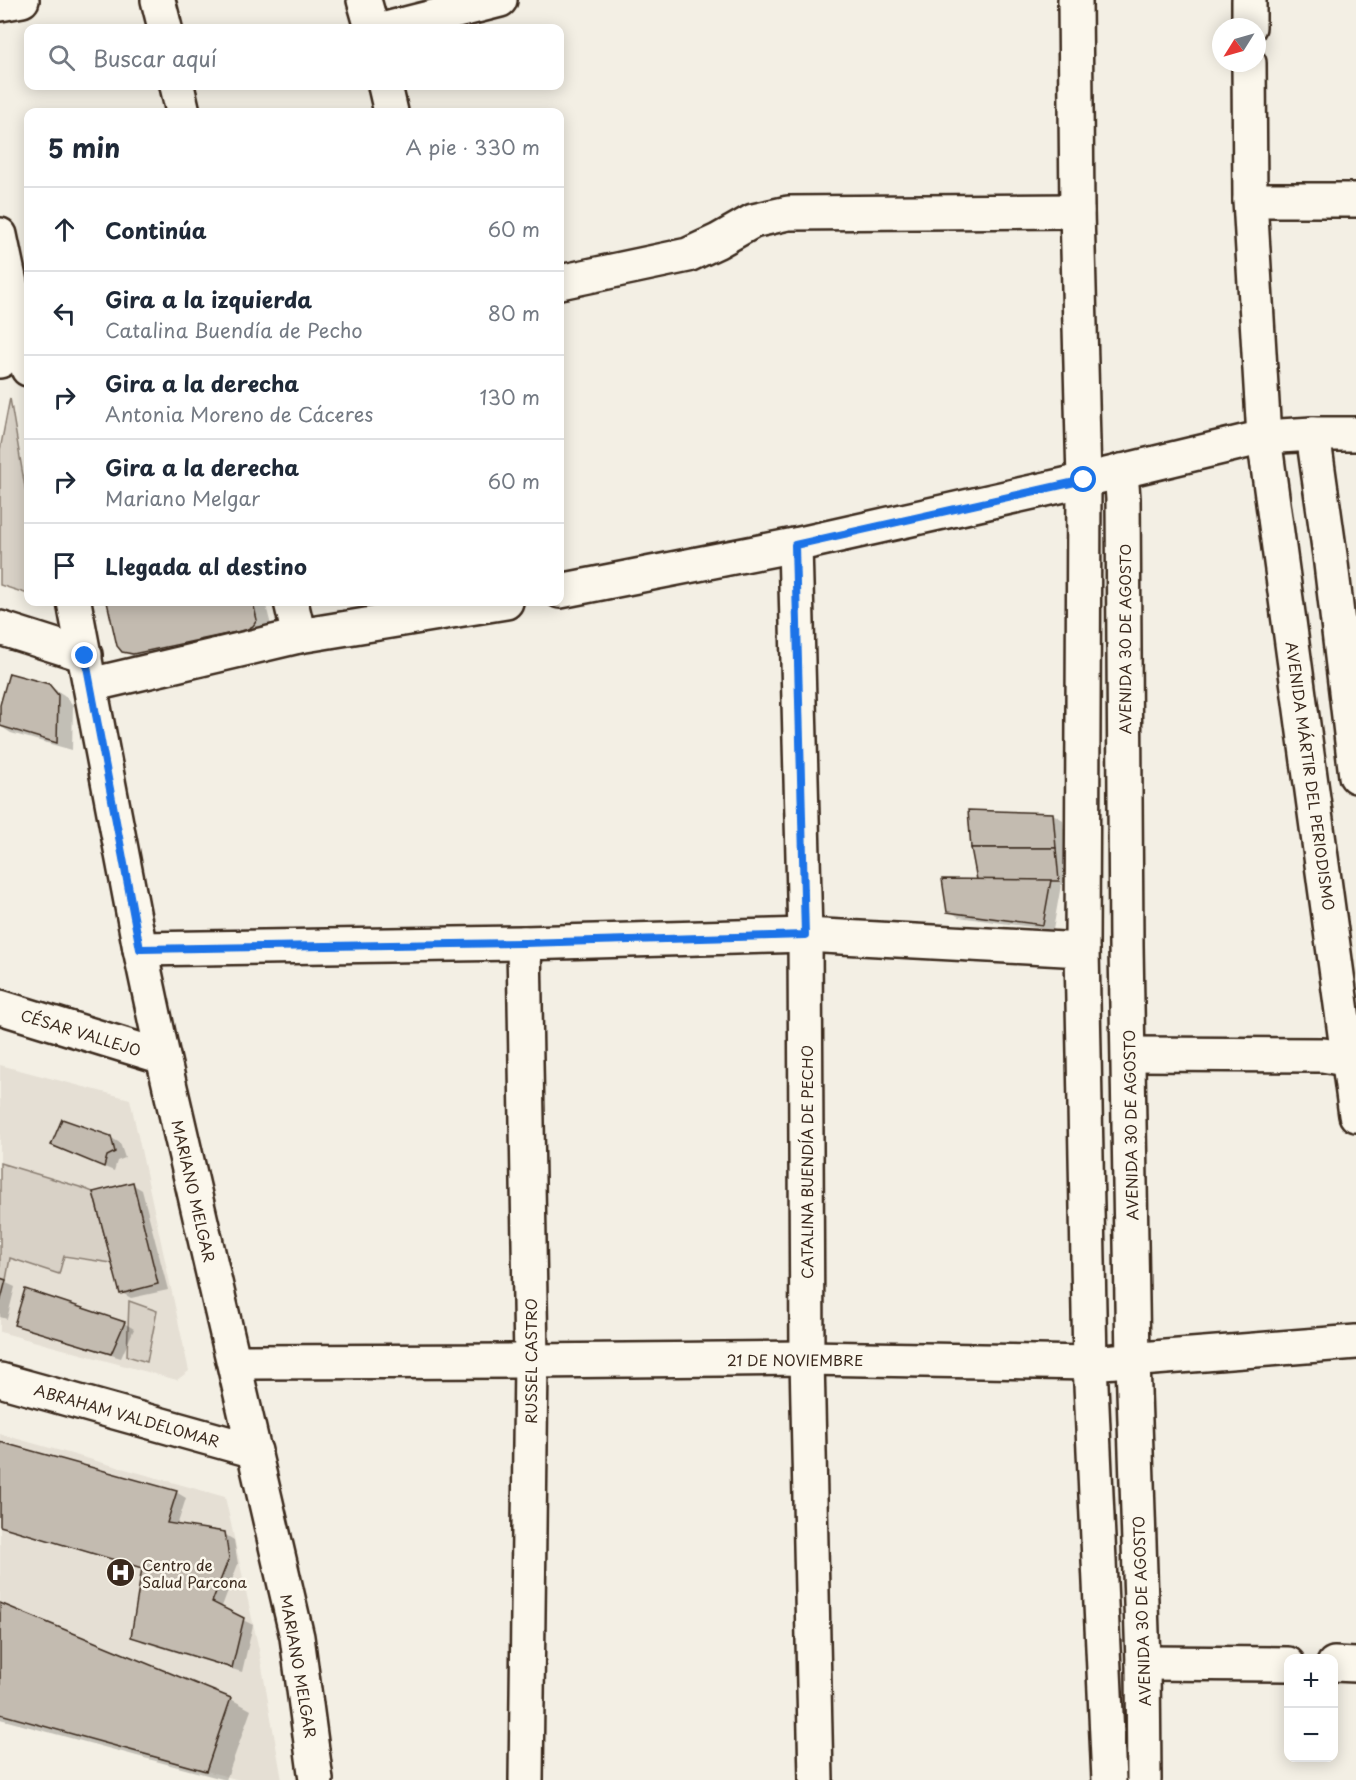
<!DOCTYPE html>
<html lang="es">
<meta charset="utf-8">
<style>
:root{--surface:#fff;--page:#f6f6f7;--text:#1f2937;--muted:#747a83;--line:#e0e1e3}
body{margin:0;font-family:"Playpen Sans",sans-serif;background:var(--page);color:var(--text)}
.controls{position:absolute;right:18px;bottom:18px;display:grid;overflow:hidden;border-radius:12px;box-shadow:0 3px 15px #0003}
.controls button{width:54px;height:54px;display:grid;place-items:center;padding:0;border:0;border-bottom:2px solid var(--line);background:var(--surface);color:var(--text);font:30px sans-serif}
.compass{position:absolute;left:1212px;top:18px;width:54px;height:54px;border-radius:50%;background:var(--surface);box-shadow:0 3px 15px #0003;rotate:233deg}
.stop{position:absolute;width:18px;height:18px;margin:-14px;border:4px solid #1a73e8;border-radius:50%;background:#fff}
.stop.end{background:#1a73e8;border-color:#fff;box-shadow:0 2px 6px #0008}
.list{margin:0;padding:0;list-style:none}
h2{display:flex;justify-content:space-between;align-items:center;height:78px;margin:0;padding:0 24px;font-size:26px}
h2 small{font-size:20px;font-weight:400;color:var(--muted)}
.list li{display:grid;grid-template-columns:39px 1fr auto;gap:18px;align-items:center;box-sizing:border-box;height:84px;padding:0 24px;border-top:2px solid var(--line)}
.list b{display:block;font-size:22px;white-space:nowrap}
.list p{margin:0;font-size:20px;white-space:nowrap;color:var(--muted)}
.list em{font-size:20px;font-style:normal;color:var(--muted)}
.icon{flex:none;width:33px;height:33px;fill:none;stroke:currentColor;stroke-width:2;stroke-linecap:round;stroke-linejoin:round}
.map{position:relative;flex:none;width:1356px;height:1780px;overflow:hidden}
.search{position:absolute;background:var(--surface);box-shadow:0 3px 15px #0003;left:24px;top:24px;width:540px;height:66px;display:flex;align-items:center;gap:15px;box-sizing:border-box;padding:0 21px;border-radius:12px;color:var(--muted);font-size:22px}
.panel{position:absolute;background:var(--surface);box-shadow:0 3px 15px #0003;left:24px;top:108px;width:540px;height:498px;border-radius:12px}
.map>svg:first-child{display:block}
.built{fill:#e5dfd4}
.green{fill:#d8d1c6;stroke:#8a7e72;stroke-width:1.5}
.shadow{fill:#0003}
.building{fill:#c3bbb0;stroke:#3b2a1e;stroke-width:1.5}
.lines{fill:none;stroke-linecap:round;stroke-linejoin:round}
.minor-casing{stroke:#3b2a1e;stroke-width:38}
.tertiary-casing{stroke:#3b2a1e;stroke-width:38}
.secondary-casing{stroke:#3b2a1e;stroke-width:38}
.minor{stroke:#fbf7ec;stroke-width:33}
.tertiary{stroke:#fbf7ec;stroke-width:33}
.secondary{stroke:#fbf7ec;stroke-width:33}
.route{stroke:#1a73e8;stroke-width:8}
.labels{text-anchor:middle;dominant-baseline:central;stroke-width:5;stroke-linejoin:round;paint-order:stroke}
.street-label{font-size:15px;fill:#3b2a1e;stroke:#fbf7ec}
.poi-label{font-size:15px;fill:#3b2a1e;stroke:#fbf7ec;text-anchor:start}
</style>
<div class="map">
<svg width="1356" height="1780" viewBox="0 0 1356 1780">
<rect width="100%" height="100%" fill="#f3efe4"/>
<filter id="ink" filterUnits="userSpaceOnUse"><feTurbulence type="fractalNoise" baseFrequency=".0167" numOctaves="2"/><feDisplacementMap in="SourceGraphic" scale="12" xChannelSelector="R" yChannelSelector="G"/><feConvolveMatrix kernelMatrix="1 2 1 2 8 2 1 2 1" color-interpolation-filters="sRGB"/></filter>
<g filter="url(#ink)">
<g class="built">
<path d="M0 1065 130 1099 189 1371 177 1380 0 1332Z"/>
<path d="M0 1434 225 1497 259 1650 282 1780H239L0 1714Z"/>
</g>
<g class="green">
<path d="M10 398 28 505V594L0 585V450Z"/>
<path d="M0 1163 83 1188 93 1192 112 1263 64 1256 59 1274 10 1258 6 1280 0 1278Z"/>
<path d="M129 1301 157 1311 147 1362 127 1356Z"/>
</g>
<g class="shadow">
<path d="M109 602H265L272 629 139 660 123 651 118 645Z"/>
<path d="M49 686 64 695 73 705 72 750 11 733 0 726V711Z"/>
<path d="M1053 814 1063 820 1069 885H1061L1053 930 959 917 949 911 979 881Z"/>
<path d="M110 1137 120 1143 125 1158 117 1161 114 1171 63 1150 53 1145Z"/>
<path d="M132 1184 142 1190 168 1290 131 1298 122 1293Z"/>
<path d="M0 1280 15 1287 7 1319 0 1317Z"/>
<path d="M124 1323 134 1329 121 1358 26 1329 16 1324Z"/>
<path d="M0 1444 176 1492 186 1498 177 1526 224 1534 234 1540 238 1564 221 1609 253 1625 242 1672 143 1642 133 1636 144 1569 0 1527Z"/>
<path d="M0 1605 231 1699 251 1710 226 1780 0 1719Z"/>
</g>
<g class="building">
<path d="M107 602H253L257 620 253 626 246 630 133 654 122 652 117 646Z"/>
<path d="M9 673 49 684 58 695 57 743 0 726V705Z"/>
<path d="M968 810 1053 813 1056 848H971Z"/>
<path d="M971 848H1056L1059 881 977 880Z"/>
<path d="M942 879 1051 880 1043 925 947 912Z"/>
<path d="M62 1119 111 1136 115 1152 107 1156 104 1167 51 1145Z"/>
<path d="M133 1182 158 1284 120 1294 93 1192Z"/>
<path d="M0 1278 6 1280 0 1303Z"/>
<path d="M25 1289 125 1322 111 1354 14 1325Z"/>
<path d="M0 1442 177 1491 167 1523 225 1532 229 1558 212 1602 244 1618 232 1668 131 1637 142 1568 0 1526Z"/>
<path d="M0 1603 231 1698 206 1771 0 1714Z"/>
</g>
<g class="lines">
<defs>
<g id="minor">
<path d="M158 0 165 28"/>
<path d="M364 0 372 28"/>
<path d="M1075 0 1077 211 1084 480 1082 950 1090 1363 1109 1780"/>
<path d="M1249 0V27"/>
<path d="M0 4 22 0"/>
<path d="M390 28 500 0"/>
<path d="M1249 63 1250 200 1264 437 1356 1115"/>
<path d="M177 86 183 112"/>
<path d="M385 86 391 112"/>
<path d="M1250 200H1356"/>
<path d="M560 282 688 255 718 241 753 221 788 213 1077 211"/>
<path d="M1313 434 1330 555 1356 776"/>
<path d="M1121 471 1123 499 1126 946 1133 1361 1143 1663 1144 1780"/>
<path d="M795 545 805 935 807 1358 816 1780"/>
<path d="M560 591 795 545 1064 485 1264 437 1313 434H1356"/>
<path d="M291 602 299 636"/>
<path d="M0 628 85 655"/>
<path d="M90 685 299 636 506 602"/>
<path d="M524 943 531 1361 526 1780"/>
<path d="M140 949 524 943 805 935 1082 950"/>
<path d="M0 1007 163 1057"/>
<path d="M1129 1054 1323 1055 1356 1061"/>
<path d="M234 1362 531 1361 807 1358 1090 1363 1356 1342"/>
<path d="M0 1380 255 1451"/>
<path d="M1143 1663 1288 1664"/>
<path d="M1334 1664 1356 1665"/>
</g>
<path id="tertiary" d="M0 361 16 303"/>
<g id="secondary">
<path d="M0 235 28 369"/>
<path d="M74 602 140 949 163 1057 297 1637 316 1780"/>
</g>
</defs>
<use href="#minor" class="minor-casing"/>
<use href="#tertiary" class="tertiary-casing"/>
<use href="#secondary" class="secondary-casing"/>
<use href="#minor" class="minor"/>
<use href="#tertiary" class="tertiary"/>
<use href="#secondary" class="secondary"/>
</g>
</g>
<g class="lines" filter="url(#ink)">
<path class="route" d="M85 656 140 949 524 943 805 935 795 545 1084 480"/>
</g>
<defs>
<symbol id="hospital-disc" viewBox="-11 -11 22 22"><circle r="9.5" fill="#3b2a1e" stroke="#fbf7ec"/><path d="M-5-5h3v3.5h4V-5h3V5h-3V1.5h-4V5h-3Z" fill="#fff"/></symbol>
</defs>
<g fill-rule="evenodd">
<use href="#hospital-disc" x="104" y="1556" width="33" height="33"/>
</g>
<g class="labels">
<g class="street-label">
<text transform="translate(1124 639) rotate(-90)">AVENIDA 30 DE AGOSTO</text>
<text transform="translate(1311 776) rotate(82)">AVENIDA MÁRTIR DEL PERIODISMO</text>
<text transform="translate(81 1032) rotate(17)">CÉSAR VALLEJO</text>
<text transform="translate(1130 1125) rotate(-91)">AVENIDA 30 DE AGOSTO</text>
<text transform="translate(806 1162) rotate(-90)">CATALINA BUENDÍA DE PECHO</text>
<text transform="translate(194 1191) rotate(77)">MARIANO MELGAR</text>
<text x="795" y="1359">21 DE NOVIEMBRE</text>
<text transform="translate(530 1361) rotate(-90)">RUSSEL CASTRO</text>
<text transform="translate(127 1415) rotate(16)">ABRAHAM VALDELOMAR</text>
<text transform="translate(1141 1611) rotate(-92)">AVENIDA 30 DE AGOSTO</text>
<text transform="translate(299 1666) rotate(80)">MARIANO MELGAR</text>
</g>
<g class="poi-label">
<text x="142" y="1564">Centro de<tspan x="142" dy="17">Salud Parcona</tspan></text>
</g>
</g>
</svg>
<div class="controls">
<button>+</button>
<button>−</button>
</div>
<svg class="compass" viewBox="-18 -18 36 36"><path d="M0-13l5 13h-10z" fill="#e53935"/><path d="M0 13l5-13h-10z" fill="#747a83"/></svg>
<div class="stop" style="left:1084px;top:480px"></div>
<div class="stop end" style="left:85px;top:656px"></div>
<div class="search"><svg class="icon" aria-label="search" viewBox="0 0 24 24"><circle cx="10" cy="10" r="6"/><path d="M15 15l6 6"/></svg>Buscar aquí</div>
<section class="panel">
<h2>5 min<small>A pie · 330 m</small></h2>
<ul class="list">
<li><svg class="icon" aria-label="ahead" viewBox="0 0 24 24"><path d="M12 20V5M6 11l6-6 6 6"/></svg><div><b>Continúa</b></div><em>60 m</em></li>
<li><svg class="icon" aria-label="left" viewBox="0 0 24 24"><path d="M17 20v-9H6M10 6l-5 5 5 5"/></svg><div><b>Gira a la izquierda</b><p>Catalina Buendía de Pecho</p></div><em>80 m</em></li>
<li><svg class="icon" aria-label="right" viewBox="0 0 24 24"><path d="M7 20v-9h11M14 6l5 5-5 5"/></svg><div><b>Gira a la derecha</b><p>Antonia Moreno de Cáceres</p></div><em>130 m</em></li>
<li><svg class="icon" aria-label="right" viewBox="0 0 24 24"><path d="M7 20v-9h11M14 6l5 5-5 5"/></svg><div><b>Gira a la derecha</b><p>Mariano Melgar</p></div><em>60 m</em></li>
<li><svg class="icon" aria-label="arrive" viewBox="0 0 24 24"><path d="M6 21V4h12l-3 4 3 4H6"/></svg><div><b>Llegada al destino</b></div></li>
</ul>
</section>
</div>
